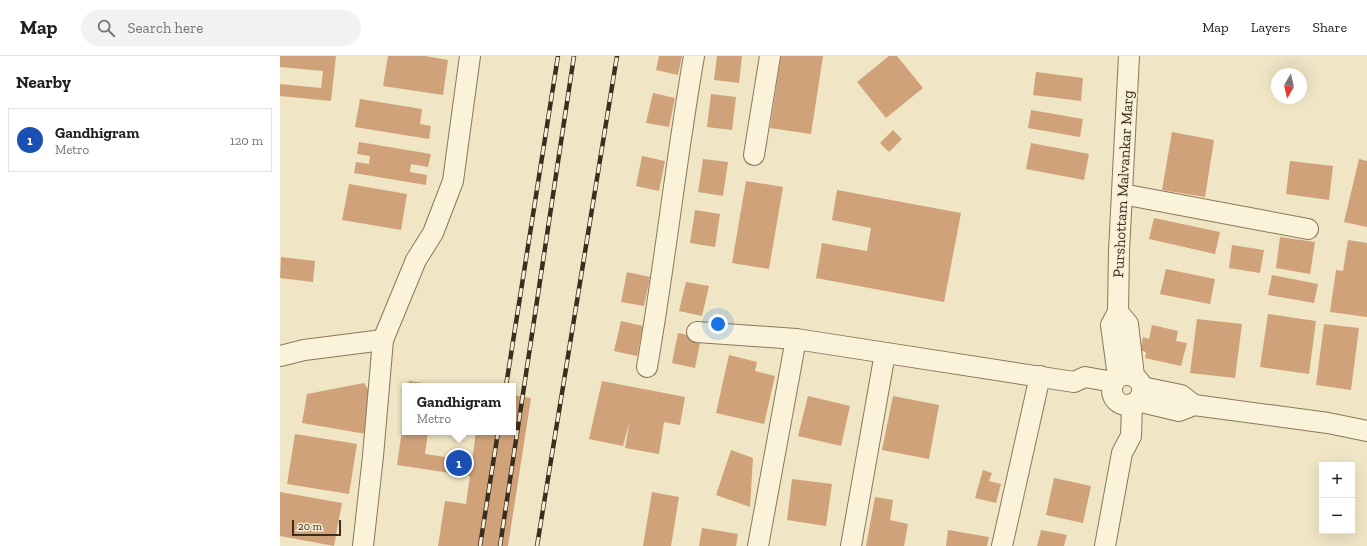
<!DOCTYPE html>
<meta charset="utf-8">
<style>
:root{--surface:#fff;--page:#f2f2f2;--text:#202124;--muted:#757577;--line:#e0e0e0;--accent:#9d2e28}
body{margin:0;font-family:"Zilla Slab",serif;background:var(--page);color:var(--text)}
.controls{position:absolute;right:12px;bottom:12px;display:grid;overflow:hidden;border-radius:0px;box-shadow:0 4px 16px #0002}
.controls button{width:36px;height:36px;display:grid;place-items:center;padding:0;border:0;border-bottom:1px solid var(--line);background:var(--surface);color:var(--text);font:20px sans-serif}
.compass{position:absolute;left:991px;top:12px;width:36px;height:36px;border-radius:50%;background:var(--surface);box-shadow:0 4px 16px #0002;rotate:188deg}
.scale{position:absolute;left:12px;bottom:10px;width:49px;box-sizing:border-box;padding-left:4px;border:2px solid #3b2e1f;border-top:0;font-size:11px;line-height:14px;white-space:nowrap;color:#3b2e1f;-webkit-text-stroke:3px #f7efd5;paint-order:stroke}
.you{position:absolute;left:438px;top:268px;width:14px;height:14px;margin:-10px;border:3px solid #fff;border-radius:50%;background:#1a73e8;box-shadow:0 0 0 6px #1a73e833}
.badge{display:grid;place-items:center;width:26px;height:26px;border-radius:50%;background:var(--accent);color:#fff;font-size:13px;font-weight:700}
.pin{position:absolute;translate:-50% -50%;border:2px solid #fff;box-shadow:0 1px 4px #0006}
.popup{position:absolute;left:122px;top:327px;width:114px;height:52px;box-sizing:border-box;display:grid;place-content:center;border-radius:0px;background:var(--surface);filter:drop-shadow(0 1px 3px #0005);font-size:13px;white-space:nowrap;color:var(--muted)}
.popup b{font-size:15px;color:var(--text)}
.popup::after{content:'';position:absolute;left:50%;top:100%;margin-left:-8px;border:8px solid transparent;border-top-color:var(--surface)}
.list{margin:0;padding:0;list-style:none}
h2{display:flex;justify-content:space-between;align-items:center;height:52px;margin:0;padding:0 16px;font-size:17px}
h2 small{font-size:13px;font-weight:400;color:var(--muted)}
.list li{display:grid;grid-template-columns:26px 1fr auto;gap:12px;align-items:center;box-sizing:border-box;height:64px;margin:0 8px 8px;padding:0 8px;border:1px solid var(--line);border-radius:0px}
.list b{display:block;font-size:15px;white-space:nowrap}
.list p{margin:0;font-size:13px;white-space:nowrap;color:var(--muted)}
.list em{font-size:13px;font-style:normal;color:var(--muted)}
.icon{flex:none;width:22px;height:22px;fill:none;stroke:currentColor;stroke-width:2;stroke-linecap:round;stroke-linejoin:round}
.map{position:relative;flex:none;width:1087px;height:490px;overflow:hidden}
header{display:flex;align-items:center;gap:24px;box-sizing:border-box;height:56px;padding:0 20px;background:var(--surface);border-bottom:1px solid var(--line)}
header strong{font-size:19px}
nav{display:flex;gap:22px;margin-inline-start:auto;font-size:14px}
.search{width:280px;height:36px;background:var(--page);display:flex;align-items:center;gap:10px;box-sizing:border-box;padding:0 14px;border-radius:22px;color:var(--muted);font-size:15px}
main{display:flex}
aside{flex:1;background:var(--surface)}
.map>svg:first-child{display:block}
.building{fill:#cfa27a}
.lines{fill:none;stroke-linecap:round;stroke-linejoin:round}
.minor-casing{stroke:#8c775a;stroke-width:22}
.minor{stroke:#faf2d9;stroke-width:20}
.rail-casing{stroke:#3b2e1f;stroke-width:4.5}
.rail{stroke:#f7efd5;stroke-width:3;stroke-dasharray:9;stroke-linecap:butt}
.labels{text-anchor:middle;dominant-baseline:central;stroke-width:3;stroke-linejoin:round;paint-order:stroke}
.street-label{font-size:15px;fill:#3b2e1f;stroke:#f7efd5}
</style>
<header>
<strong>Map</strong>
<div class="search"><svg class="icon" aria-label="search" viewBox="0 0 24 24"><circle cx="10" cy="10" r="6"/><path d="M15 15l6 6"/></svg>Search here</div>
<nav><a>Map</a><a>Layers</a><a>Share</a></nav>
</header>
<main>
<aside>
<h2>Nearby<small></small></h2>
<ul class="list">
<li><span class="badge" style="background:#1a4fb4">1</span><div><b>Gandhigram</b><p>Metro</p></div><em>120 m</em></li>
</ul>
</aside>
<div class="map">
<svg width="1087" height="490" viewBox="0 0 1087 490">
<rect width="100%" height="100%" fill="#f0e5c5"/>
<g class="building">
<path d="M0 0H56L51 45 0 40V28L41 32 43 15 0 11Z"/>
<path d="M108 0H145L168 4 163 39 103 30Z"/>
<path d="M379 0H402L398 19 376 14Z"/>
<path d="M437 0H462L459 27 434 24Z"/>
<path d="M501 0H543L531 78 490 72Z"/>
<path d="M609 0H617L643 32 606 62 577 26Z"/>
<path d="M756 16 803 22 801 45 753 39Z"/>
<path d="M373 37 395 42 389 71 366 67Z"/>
<path d="M431 38 456 41 452 74 427 71Z"/>
<path d="M80 43 142 53 140 68 151 70 149 83 75 71Z"/>
<path d="M751 54 803 63 800 81 748 72Z"/>
<path d="M613 74 622 83 609 96 600 87Z"/>
<path d="M892 76 934 84 925 141 882 134Z"/>
<path d="M79 86 151 98 148 111 131 108 130 116 147 119 146 129 74 117 76 106 89 108 90 100 77 98Z"/>
<path d="M751 87 809 98 804 124 746 113Z"/>
<path d="M362 100 385 105 379 135 356 130Z"/>
<path d="M423 103 448 106 443 140 418 136Z"/>
<path d="M1079 103 1087 105V171L1064 166Z"/>
<path d="M1010 105 1053 110 1049 144 1006 138Z"/>
<path d="M466 125 503 131 489 213 452 207Z"/>
<path d="M69 128 127 138 121 174 62 164Z"/>
<path d="M557 134 681 157 664 246 536 222 542 187 587 195 591 172 552 164Z"/>
<path d="M415 154 440 158 435 191 410 187Z"/>
<path d="M874 162 940 176 935 198 869 183Z"/>
<path d="M1000 181 1035 186 1030 218 996 212Z"/>
<path d="M1068 184 1087 187V261L1050 256 1056 214 1063 215Z"/>
<path d="M952 189 984 194 980 217 949 212Z"/>
<path d="M1 201 35 205 33 226 0 222Z"/>
<path d="M886 213 935 223 930 248 880 238Z"/>
<path d="M347 216 370 221 364 250 341 246Z"/>
<path d="M992 219 1038 228 1034 247 988 239Z"/>
<path d="M406 226 429 230 422 260 399 255Z"/>
<path d="M988 258 1036 265 1029 318 980 311Z"/>
<path d="M917 263 962 268 955 322 910 317Z"/>
<path d="M341 265 363 270 357 300 334 295Z"/>
<path d="M1044 268 1079 272 1071 334 1036 329Z"/>
<path d="M872 269 898 275 896 285 907 287 901 310 865 302 866 296 860 294 863 281 869 283Z"/>
<path d="M398 277 421 282 415 312 392 307Z"/>
<path d="M449 299 477 306 475 315 495 320 484 368 436 357Z"/>
<path d="M129 325 157 329V330H128Z"/>
<path d="M322 325 405 341 400 369 384 366 379 398 345 392 350 364 343 390 309 383Z"/>
<path d="M84 327 97 347 92 379 22 367 27 338Z"/>
<path d="M233 339 251 342 228 490H158L165 445 186 448 190 420 117 409 124 360 125 376H148L145 398 192 405 196 376H233Z"/>
<path d="M528 340 570 350 561 390 518 380Z"/>
<path d="M613 340 659 349 649 403 602 394Z"/>
<path d="M15 378 77 388 69 438 7 428Z"/>
<path d="M451 394 473 402 470 451 436 439Z"/>
<path d="M703 414 712 417 709 425 721 428 716 447 695 442Z"/>
<path d="M774 422 811 430 803 467 766 459Z"/>
<path d="M512 423 552 428 546 470 507 464Z"/>
<path d="M0 436 62 447 54 490 0 480Z"/>
<path d="M372 436 399 441 391 490H363Z"/>
<path d="M595 441 613 444 610 464 628 468 624 490H586Z"/>
<path d="M422 472 458 478 456 490H419Z"/>
<path d="M668 474 709 481 707 490H666Z"/>
<path d="M761 474 787 479 784 490H757Z"/>
</g>
<g class="lines">
<defs>
<g id="minor">
<path d="M474 99 490 0"/>
<path d="M842 138 1028 173"/>
<path d="M838 256 848 268 854 320"/>
<path d="M417 276 516 283 794 326 805 321 833 326"/>
<path d="M0 300 24 294 103 284"/>
<path d="M367 311C385 208 396 103 414 0"/>
<circle cx="847" cy="334" r="15"/>
<path d="M838 321 831 269 838 256 839 195 849 0"/>
<path d="M862 331 901 339 914 349"/>
<path d="M857 345 899 355 914 349 1048 367 1087 375"/>
<path d="M83 490 93 400 103 284 136 204 153 177 173 125 190 0"/>
<path d="M478 490 516 283"/>
<path d="M571 490 605 297"/>
<path d="M722 490 760 320"/>
<path d="M825 490 842 397 851 380 852 348"/>
</g>
</defs>
<use href="#minor" class="minor-casing"/>
<use href="#minor" class="minor"/>
<defs>
<g id="rail">
<path d="M226 330 278 0"/>
<path d="M200 490 218 376"/>
<path d="M220 490 294 0"/>
<path d="M257 490 337 0"/>
</g>
</defs>
<use href="#rail" class="rail-casing"/>
<use href="#rail" class="rail"/>
</g>
<g class="labels">
<g class="street-label">
<text transform="translate(843 128) rotate(-87)">Purshottam Malvankar Marg</text>
</g>
</g>
</svg>
<div class="controls">
<button>+</button>
<button>−</button>
</div>
<svg class="compass" viewBox="-18 -18 36 36"><path d="M0-13l5 13h-10z" fill="#e53935"/><path d="M0 13l5-13h-10z" fill="#757577"/></svg>
<div class="scale">20 m</div>
<div class="you"></div>
<div class="pin badge" style="left:179px;top:407px;background:#1a4fb4">1</div>
<div class="popup"><b>Gandhigram</b>Metro</div>
</div>
</main>
